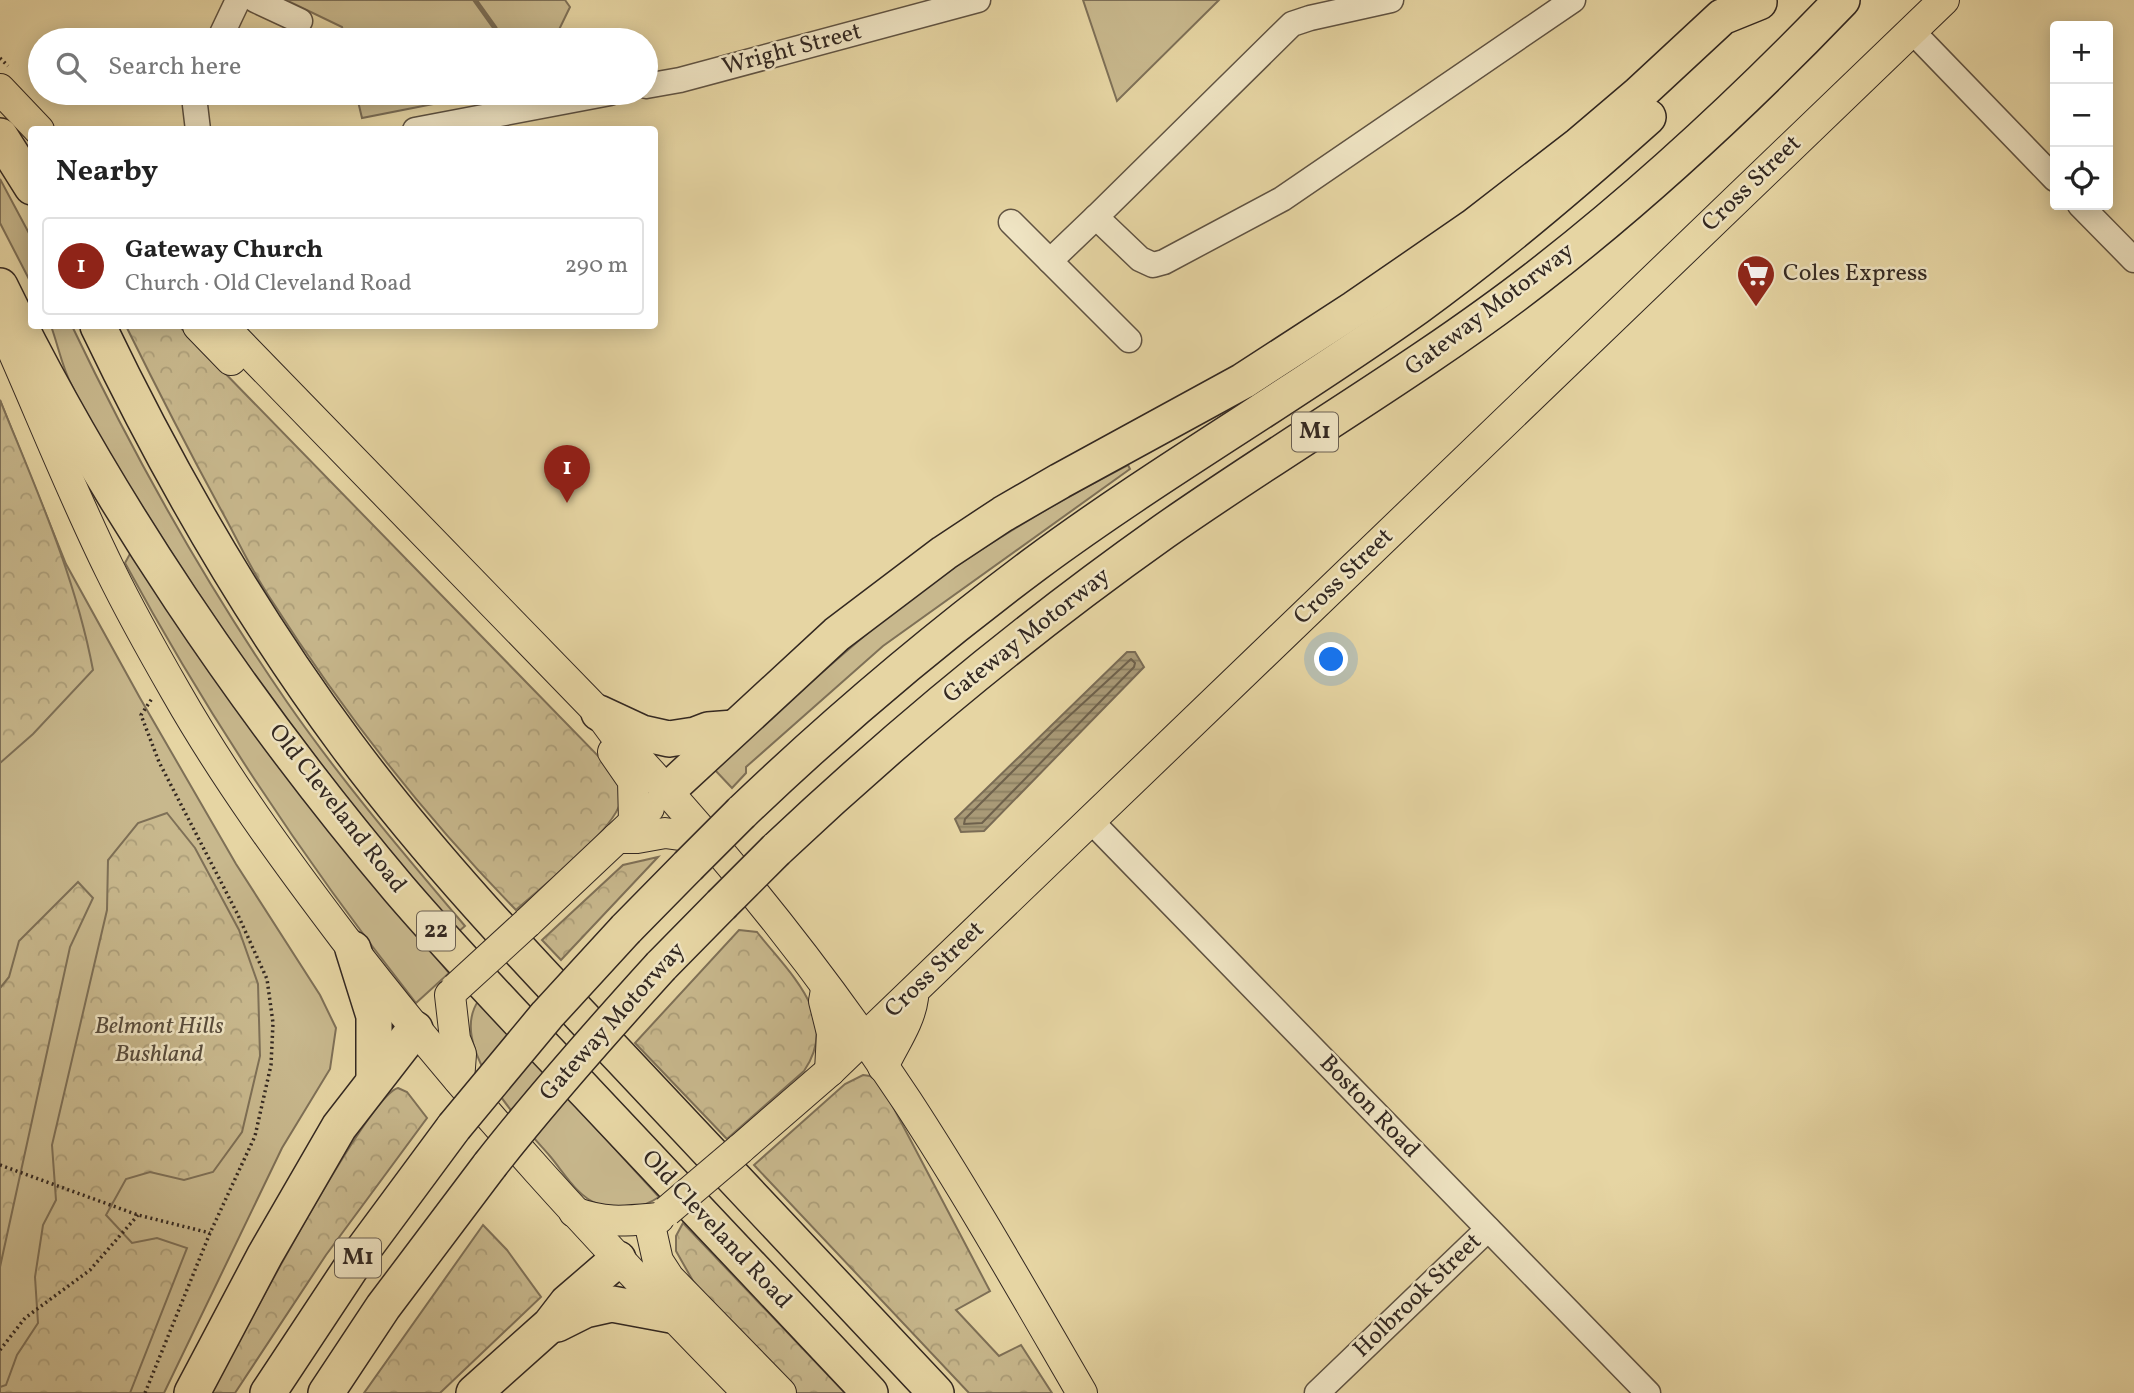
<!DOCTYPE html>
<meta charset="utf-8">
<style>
:root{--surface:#fff;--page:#f2f2f2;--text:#222;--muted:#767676;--line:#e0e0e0;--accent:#8f2418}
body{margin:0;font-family:Vollkorn,serif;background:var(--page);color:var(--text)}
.controls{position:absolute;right:21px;top:21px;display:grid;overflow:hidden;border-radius:7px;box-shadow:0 4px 18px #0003}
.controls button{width:63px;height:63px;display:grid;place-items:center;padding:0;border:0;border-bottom:2px solid var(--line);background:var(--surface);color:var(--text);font:35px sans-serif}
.you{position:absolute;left:1332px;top:660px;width:24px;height:24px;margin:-18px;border:5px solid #fff;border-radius:50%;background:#1a73e8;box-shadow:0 0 0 10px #1a73e833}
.badge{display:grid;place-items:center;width:46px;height:46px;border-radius:50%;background:var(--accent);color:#fff;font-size:23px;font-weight:700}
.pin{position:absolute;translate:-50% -58px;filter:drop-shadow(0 2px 4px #0008)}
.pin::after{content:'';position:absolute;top:37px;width:24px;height:21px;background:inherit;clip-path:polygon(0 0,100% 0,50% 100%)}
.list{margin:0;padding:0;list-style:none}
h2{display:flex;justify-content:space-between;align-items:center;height:91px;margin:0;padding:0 28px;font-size:30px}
h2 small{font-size:23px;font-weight:400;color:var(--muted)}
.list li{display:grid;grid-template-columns:46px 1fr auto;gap:21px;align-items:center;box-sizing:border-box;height:98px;margin:0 14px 14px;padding:0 14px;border:2px solid var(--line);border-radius:7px}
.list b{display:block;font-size:26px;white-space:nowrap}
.list p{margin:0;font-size:23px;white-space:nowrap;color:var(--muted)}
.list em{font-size:23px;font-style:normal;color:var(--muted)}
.icon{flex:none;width:38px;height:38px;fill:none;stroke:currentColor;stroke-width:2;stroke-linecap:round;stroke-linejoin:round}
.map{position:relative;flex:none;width:2134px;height:1393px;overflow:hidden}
.search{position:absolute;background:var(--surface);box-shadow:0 4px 18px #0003;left:28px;top:28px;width:630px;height:77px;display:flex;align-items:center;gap:18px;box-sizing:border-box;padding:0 24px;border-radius:38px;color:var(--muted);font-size:26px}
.panel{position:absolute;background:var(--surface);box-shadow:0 4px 18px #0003;left:28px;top:126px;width:630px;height:203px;border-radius:7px}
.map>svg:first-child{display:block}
.green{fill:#c8b88d;stroke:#7e7057;stroke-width:2}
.forest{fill:url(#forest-crowns);stroke:#7e7057;stroke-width:2}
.water{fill:url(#water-rules);stroke:#7a6c55;stroke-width:2}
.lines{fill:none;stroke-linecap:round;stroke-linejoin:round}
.shore{stroke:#6e614c;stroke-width:2}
.stream{stroke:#7a6c55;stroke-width:5}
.minor-casing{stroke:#605342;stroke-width:27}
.major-casing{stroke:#332821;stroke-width:32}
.highway-casing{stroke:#332821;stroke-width:38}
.path{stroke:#332821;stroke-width:3.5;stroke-dasharray:2 3.5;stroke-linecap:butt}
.minor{stroke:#efe4c3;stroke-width:24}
.major{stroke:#e6d5a3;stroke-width:30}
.highway{stroke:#e6d5a3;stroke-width:35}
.major-bridge-casing{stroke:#332821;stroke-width:32;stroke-linecap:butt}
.highway-bridge-casing{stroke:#332821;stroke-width:38;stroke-linecap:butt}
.major-bridge{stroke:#e6d5a3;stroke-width:30}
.highway-bridge{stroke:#e6d5a3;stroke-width:35}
.labels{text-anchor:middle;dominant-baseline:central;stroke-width:5;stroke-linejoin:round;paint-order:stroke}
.shield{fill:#efe4c3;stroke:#6b6052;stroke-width:2}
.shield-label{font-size:23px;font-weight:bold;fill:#332821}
.street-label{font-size:24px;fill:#332821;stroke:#efe4c3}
.poi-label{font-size:24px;fill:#332821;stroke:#efe4c3;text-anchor:start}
.park-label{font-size:24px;font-style:italic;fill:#584c3c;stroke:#efe4c3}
</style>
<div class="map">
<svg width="2134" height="1393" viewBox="0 0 2134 1393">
<defs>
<pattern id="forest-crowns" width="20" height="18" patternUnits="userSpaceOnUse" patternTransform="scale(1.75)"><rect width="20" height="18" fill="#c8b88d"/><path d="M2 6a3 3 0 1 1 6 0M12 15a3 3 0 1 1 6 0" fill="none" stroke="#ac9e79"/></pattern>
<pattern id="water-rules" width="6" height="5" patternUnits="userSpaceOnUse" patternTransform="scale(1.75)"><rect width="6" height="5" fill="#a99a77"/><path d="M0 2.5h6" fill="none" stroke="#8a7e61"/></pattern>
</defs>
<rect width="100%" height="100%" fill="#e6d5a3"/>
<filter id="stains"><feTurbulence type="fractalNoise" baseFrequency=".00286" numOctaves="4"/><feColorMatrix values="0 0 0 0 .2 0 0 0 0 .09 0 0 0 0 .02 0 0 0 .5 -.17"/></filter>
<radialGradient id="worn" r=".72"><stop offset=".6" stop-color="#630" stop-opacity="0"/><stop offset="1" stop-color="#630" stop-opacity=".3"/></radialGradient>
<g class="green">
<path d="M286 0H565L570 7 554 40H345L342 27Z"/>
<path d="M1083 0H1219L1117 101Z"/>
<path d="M356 93H489L362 118Z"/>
<path d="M0 179 31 237V283L0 223Z"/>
<path d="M51 326H72C134 456 205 583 287 702 341 780 403 853 465 926L458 932C355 813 259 688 173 555 138 500 101 444 72 386 62 367 58 345 51 326Z"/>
<path d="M0 400 66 564 140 698 236 864 320 995 336 1028 330 1069 282 1148 164 1393H0Z"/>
<path d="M1128 465 1130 469 883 646 746 767V773L732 788 714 769C771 718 827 666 886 618 961 558 1043 509 1128 465Z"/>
<path d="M131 552C182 633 236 713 296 788 346 851 398 911 449 973L416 1003C305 862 210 720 125 563Z"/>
<path d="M479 1000 659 1197C641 1209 619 1212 598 1204 577 1197 563 1171 549 1155 521 1123 446 1045 479 1000Z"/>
</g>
<g class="forest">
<path d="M126 326H179L606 764C612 775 623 786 621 799 618 828 540 888 516 910 424 816 341 709 270 598 253 573 240 545 226 519 191 455 158 391 126 326Z"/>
<path d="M0 400C36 489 75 575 93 670L33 734 0 763Z"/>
<path d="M167 813 195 848 239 930 258 984 260 1056 242 1132 213 1172 184 1180 150 1172 126 1179 106 1215 132 1243 157 1238 187 1248 130 1393H0V1387L6 1385 17 1355 38 1323 35 1277 43 1225 56 1200 52 1145 107 910 108 860 138 823Z"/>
<path d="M658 857 561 960 542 940 623 865Z"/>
<path d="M78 882 93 898 70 947 0 1267V988L9 977 19 941Z"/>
<path d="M739 930 757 932C789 973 841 1017 804 1071L727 1139 635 1043Z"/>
<path d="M863 1075 870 1076 881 1084 990 1291 956 1310 999 1356 1021 1345 1052 1393H969L754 1165 845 1084Z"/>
<path d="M398 1088 407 1092 427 1118 326 1255 235 1393H211C235 1350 367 1095 398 1088Z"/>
<path d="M683 1223 845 1393H796L723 1319 697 1288 676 1251V1236Z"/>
<path d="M483 1225 507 1250 541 1297 440 1393H364Z"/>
</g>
<path class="water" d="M1127 652H1135L1144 667 984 831 961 832 955 819Z"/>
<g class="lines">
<path class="shore" d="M1131 659 1135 663 1134 667 982 823 964 824 965 819 1054 730Z"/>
<path class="stream" d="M475 0 495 28"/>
<defs>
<g id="minor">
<path d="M255 0 300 21"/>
<path d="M1391 0 1310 18 1292 24 1096 217 1140 259 1153 265 1164 262 1282 199 1573 0"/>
<path d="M1912 31 2055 179"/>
<path d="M219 40 238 0"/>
<path d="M646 86 680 80 978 0"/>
<path d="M196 93 195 105 198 130"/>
<path d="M415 130 610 93"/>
<path d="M2080 205 2134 260"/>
<path d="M1011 222 1129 340"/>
<path d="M1050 261 1096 217"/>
<path d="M1091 821 1648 1393"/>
<path d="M1317 1393 1488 1229"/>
</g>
<g id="major">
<path d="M0 89 39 130"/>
<path d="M0 322C37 404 70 489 110 570 130 611 153 652 176 692 225 778 284 859 344 938 468 1100 605 1248 748 1393"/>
<path d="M198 326 231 360"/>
<path d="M223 326 599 713 613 732C722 848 819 968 907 1101 969 1196 1025 1295 1082 1393"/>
<path d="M613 752 633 781 634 822"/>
<path d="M617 838H637L665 833 709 839"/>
<path d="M527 923 649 808"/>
<path d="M826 990 824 1001 832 1033 830 1071"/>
<path d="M450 995 455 1039 461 1054 459 1080"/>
<path d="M883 1067C893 1045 910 1022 913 998"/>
<path d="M740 1149 830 1071 1944 0"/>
<path d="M574 1212C607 1224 625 1221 659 1218"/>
<path d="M651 1230 658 1261 669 1278 781 1393"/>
</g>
<g id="highway">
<path d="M0 136 32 187"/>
<path d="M0 286C103 498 247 709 399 889 459 959 524 1026 587 1093 681 1193 775 1293 870 1393"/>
<path d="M98 326C168 472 249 613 346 744 429 856 525 957 621 1058 726 1170 831 1281 936 1393"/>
<path d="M599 713 642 733 669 739 695 735 708 730 734 728"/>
<path d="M667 791 837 634 944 553 1003 514 1060 481 1243 381 1354 309 1473 227 1579 145 1639 94 1722 17 1759 2"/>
<path d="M741 813C834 724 932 641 1035 564 1158 473 1292 396 1417 307 1498 248 1573 184 1648 117"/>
<path d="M776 850C898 735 1026 629 1163 532 1287 445 1418 370 1538 277 1646 193 1747 99 1842 0"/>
<path d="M626 929 688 866"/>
<path d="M353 949 374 1016V1080"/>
<path d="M661 966 721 905"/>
<path d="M557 1324 585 1310 612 1304 671 1315"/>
<path d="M192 1393 265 1255 339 1127 415 1029"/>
<path d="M268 1393 360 1254 454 1127"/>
<path d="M326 1393 383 1307 490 1165"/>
<path d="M474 1393 550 1325 567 1303 618 1259"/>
</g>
</defs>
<use href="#minor" class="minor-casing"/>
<use href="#major" class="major-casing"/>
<use href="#highway" class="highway-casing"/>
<g class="path">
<path d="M0 58 8 66"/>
<path d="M0 1165 138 1215 210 1233"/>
<path d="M0 1350 25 1318 90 1270 138 1215"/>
<path d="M145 1393 210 1233 255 1136 271 1065 273 1023 267 979 237 913 159 762 141 715 153 697"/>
</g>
<use href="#minor" class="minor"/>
<use href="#major" class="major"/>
<use href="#highway" class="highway"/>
<defs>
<g id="major-bridge">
<path d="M456 988 527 923"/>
<path d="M667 1211 740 1149"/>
</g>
<g id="highway-bridge">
<path d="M688 866 741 813"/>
<path d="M721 905 776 850"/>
<path d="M454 1127 547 1015 626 929"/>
<path d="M490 1165C544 1096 602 1031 661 966"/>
</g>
</defs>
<use href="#major-bridge" class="major-bridge-casing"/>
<use href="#highway-bridge" class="highway-bridge-casing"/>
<use href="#major-bridge" class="major-bridge"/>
<use href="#highway-bridge" class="highway-bridge"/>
</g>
<defs>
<symbol id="supermarket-pin" viewBox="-11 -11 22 30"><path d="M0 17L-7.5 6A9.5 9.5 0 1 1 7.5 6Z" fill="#8f2418" stroke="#efe4c3"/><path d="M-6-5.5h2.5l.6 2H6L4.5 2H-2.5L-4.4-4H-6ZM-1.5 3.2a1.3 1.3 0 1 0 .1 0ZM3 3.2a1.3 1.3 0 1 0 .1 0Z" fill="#fff"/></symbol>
</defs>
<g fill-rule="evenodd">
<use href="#supermarket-pin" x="1734" y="252" width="44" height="60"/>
</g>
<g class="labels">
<g class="shield">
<rect x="1292" y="412.5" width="46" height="39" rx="5"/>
<rect x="417" y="911.5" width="38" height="39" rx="5"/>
<rect x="335" y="1238.5" width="46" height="39" rx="5"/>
</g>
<g class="shield-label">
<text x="1315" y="432">M1</text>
<text x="436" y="931">22</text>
<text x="358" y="1258">M1</text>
</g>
<g class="street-label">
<text transform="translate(792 50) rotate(-15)">Wright Street</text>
<text transform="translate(1752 184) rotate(-44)">Cross Street</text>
<text transform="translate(1490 310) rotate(-37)">Gateway Motorway</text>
<text transform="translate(1344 577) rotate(-44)">Cross Street</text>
<text transform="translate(1027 636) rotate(-38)">Gateway Motorway</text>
<text transform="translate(337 809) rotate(52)">Old Cleveland Road</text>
<text transform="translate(935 970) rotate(-44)">Cross Street</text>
<text transform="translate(613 1022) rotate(-48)">Gateway Motorway</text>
<text transform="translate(1369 1107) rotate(46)">Boston Road</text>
<text transform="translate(716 1230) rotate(47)">Old Cleveland Road</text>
<text transform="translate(1418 1296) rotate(-44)">Holbrook Street</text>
</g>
<g class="poi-label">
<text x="1783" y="274">Coles Express</text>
</g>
<g class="park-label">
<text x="159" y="1027">Belmont Hills<tspan x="159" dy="28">Bushland</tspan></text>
</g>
</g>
<rect width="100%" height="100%" filter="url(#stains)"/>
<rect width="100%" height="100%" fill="url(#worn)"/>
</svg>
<div class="controls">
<button>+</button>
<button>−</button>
<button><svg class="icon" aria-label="locate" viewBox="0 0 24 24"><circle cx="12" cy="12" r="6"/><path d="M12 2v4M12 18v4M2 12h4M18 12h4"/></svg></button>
</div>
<div class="you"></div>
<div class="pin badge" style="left:567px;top:503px">1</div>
<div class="search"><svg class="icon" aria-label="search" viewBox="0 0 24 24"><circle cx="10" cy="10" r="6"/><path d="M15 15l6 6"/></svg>Search here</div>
<section class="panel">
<h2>Nearby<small></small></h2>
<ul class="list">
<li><span class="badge">1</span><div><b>Gateway Church</b><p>Church · Old Cleveland Road</p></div><em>290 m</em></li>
</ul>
</section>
</div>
